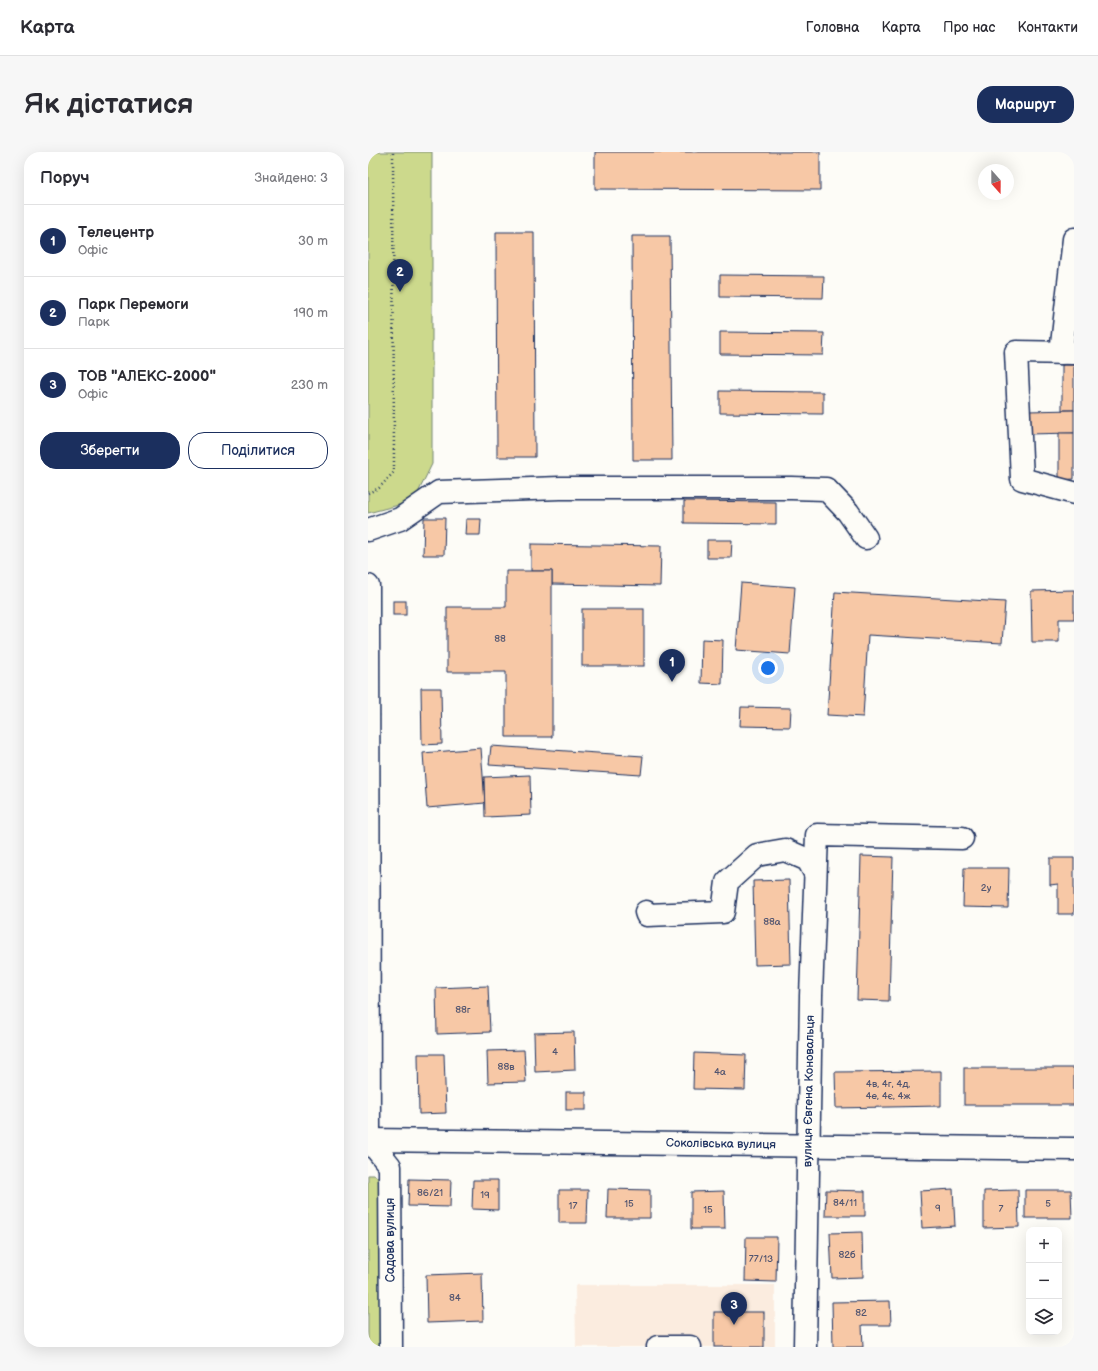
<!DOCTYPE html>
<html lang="uk">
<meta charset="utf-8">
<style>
:root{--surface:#fff;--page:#f7f7f7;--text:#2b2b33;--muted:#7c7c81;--line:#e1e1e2;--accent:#1b2f5e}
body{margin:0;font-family:"Balsamiq Sans",sans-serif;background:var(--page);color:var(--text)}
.controls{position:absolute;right:12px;bottom:12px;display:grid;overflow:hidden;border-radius:8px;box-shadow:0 4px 16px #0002}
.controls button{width:36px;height:36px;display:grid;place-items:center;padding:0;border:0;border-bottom:1px solid var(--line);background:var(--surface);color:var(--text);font:20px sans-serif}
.compass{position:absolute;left:610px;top:12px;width:36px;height:36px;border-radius:50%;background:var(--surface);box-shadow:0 4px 16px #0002;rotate:159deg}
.you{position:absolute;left:400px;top:516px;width:14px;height:14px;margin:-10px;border:3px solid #fff;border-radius:50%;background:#1a73e8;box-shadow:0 0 0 6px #1a73e833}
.badge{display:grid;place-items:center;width:26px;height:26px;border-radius:50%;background:var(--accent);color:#fff;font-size:13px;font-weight:700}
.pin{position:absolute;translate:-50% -33px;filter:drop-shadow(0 1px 2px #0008)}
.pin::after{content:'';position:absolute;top:21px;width:14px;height:12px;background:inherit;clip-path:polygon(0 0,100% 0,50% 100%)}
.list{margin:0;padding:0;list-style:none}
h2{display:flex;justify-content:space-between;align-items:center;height:52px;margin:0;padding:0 16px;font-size:17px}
h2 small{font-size:13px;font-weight:400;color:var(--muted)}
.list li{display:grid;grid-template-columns:26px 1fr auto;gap:12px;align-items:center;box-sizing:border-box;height:72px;padding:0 16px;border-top:1px solid var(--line)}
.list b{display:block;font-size:15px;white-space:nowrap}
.list p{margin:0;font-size:13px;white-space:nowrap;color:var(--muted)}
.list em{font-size:13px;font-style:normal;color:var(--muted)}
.actions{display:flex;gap:8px;padding:12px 16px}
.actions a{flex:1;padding:9px 0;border:1px solid var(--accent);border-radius:16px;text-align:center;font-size:14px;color:var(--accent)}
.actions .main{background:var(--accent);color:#fff}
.icon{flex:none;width:22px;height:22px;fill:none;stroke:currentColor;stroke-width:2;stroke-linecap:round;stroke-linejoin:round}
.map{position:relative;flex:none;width:706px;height:1195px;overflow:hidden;border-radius:16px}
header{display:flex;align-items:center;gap:24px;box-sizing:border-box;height:56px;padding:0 20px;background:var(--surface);border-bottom:1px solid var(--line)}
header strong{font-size:19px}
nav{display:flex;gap:22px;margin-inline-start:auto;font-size:14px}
.intro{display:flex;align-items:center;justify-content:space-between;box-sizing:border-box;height:96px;padding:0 24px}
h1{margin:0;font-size:28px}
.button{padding:10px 18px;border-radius:16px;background:var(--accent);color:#fff;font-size:14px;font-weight:700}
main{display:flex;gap:24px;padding:0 24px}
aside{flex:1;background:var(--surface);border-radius:16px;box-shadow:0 4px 16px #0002}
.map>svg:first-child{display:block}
.built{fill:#fbecdf}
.green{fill:#ccd98c;stroke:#748475}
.building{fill:#f7c8a6;stroke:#1b2f5e}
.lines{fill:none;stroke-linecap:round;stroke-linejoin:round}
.minor-casing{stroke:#1b2f5e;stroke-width:25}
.path{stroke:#1b2f5e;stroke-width:2.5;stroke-dasharray:1 3;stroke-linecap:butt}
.minor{stroke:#fdfcf7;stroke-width:22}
.labels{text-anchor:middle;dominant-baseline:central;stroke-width:3;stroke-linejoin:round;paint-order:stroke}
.number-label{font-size:10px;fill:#525570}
.street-label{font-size:12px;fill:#1b2f5e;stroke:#fdfcf7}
</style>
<header>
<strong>Карта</strong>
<nav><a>Головна</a><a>Карта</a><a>Про нас</a><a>Контакти</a></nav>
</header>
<div class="intro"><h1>Як дістатися</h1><a class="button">Маршрут</a></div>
<main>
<aside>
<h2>Поруч<small>Знайдено: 3</small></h2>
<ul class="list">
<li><span class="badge">1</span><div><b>Телецентр</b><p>Офіс</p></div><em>30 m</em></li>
<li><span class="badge">2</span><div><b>Парк Перемоги</b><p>Парк</p></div><em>190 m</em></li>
<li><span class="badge">3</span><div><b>ТОВ &quot;АЛЕКС-2000&quot;</b><p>Офіс</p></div><em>230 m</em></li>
</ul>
<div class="actions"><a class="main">Зберегти</a><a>Поділитися</a></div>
</aside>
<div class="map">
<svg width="706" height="1195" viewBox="0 0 706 1195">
<rect width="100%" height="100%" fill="#fdfcf7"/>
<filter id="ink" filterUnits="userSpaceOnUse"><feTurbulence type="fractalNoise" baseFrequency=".025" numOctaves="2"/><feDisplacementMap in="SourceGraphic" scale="8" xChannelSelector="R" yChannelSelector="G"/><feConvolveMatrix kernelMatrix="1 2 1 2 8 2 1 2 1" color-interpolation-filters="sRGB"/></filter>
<g filter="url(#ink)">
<path class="built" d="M207 1133H407V1195H208Z"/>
<g class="green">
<path d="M0 0H64V312L46 349 0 361Z"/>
<path d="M0 1023H6L10 1026 11 1033 12 1195H0Z"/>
</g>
<g class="building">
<path d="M227 0H452V38L227 37Z"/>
<path d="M128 80H166L167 305H129Z"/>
<path d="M264 84H302L304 308H265Z"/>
<path d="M352 123 456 124 455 146 352 145Z"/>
<path d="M352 180 456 181 455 203 352 202Z"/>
<rect x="694" y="213" width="12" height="45"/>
<path d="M352 239 455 240V262L352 261Z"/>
<path d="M706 258V281L660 282V259Z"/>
<path d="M691 281H706V327L691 328Z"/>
<path d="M316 349 408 350V372L316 371Z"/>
<path d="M56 366H77L76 403H55Z"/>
<path d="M98 367H113L112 383H97Z"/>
<path d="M339 388H364L363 406H339Z"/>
<path d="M163 392 293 394 292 434 184 432V419H163Z"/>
<path d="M138 419H184V585H138V520H79V455H138Z"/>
<path d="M373 431 427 435 422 502 368 498Z"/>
<path d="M706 438V467H691V490H664L663 439Z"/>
<path d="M467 440 637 450 634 491 500 483 495 565 459 563Z"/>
<rect x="25" y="449" width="13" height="14"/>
<rect x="214" y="457" width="62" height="57"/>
<path d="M334 487 355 488 354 532 333 531Z"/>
<path d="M53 536H73L74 592 54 593Z"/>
<path d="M373 555 423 556 422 575 372 574Z"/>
<path d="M123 594 275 604 273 623 121 613Z"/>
<path d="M113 596 117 651 59 656 55 601Z"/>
<path d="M162 623 163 663 117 665 116 625Z"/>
<path d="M493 704 525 705 521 849 489 848Z"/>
<path d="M682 706H706V762H690V732L682 733Z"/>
<path d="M596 716H641L640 756 595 755Z"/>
<path d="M421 728 423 812 387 813 385 729Z"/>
<path d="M120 834 122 880 69 882 68 836Z"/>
<path d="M206 880 207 918 167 920 166 881Z"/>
<path d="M156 898 158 930 120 931 119 899Z"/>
<path d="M326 901 378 903 377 938 325 937Z"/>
<path d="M50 902H76L78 961 51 962Z"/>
<rect x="596" y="916" width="110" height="37"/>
<path d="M573 919V954L468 956 467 920Z"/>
<rect x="198" y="940" width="20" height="18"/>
<path d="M41 1027 83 1028 82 1055 40 1054Z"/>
<path d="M105 1028H130V1058L104 1057Z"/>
<path d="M240 1037 282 1038V1066H239Z"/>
<path d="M585 1037 587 1074 554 1076 552 1039Z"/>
<path d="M191 1038H220L219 1071H191Z"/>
<path d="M458 1038 497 1039V1064H457Z"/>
<path d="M650 1038 651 1075 616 1076V1039Z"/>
<path d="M657 1038H703L704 1066H657Z"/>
<path d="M356 1039 357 1077H323V1040Z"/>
<path d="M494 1080 495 1125 464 1126 462 1081Z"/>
<path d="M378 1085H409L408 1130 377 1129Z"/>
<path d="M114 1121 115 1169 59 1171 58 1123Z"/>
<path d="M522 1149 523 1173H494L495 1195H465L464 1150Z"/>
<rect x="346" y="1160" width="50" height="35"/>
</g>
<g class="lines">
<defs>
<g id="minor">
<path d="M693 201 706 87"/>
<path d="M706 201 648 200 654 327 706 341"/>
<path d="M0 378 32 367 71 340 192 336H423L458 337 480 360 498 386"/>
<path d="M0 434 1 988 22 1014 23 1195"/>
<path d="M278 760 279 763 355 760 359 730 389 703 417 698 440 708 447 721"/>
<path d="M0 988 706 997"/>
<path d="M290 1195H322"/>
<path d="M437 1195 443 844 449 683 594 686"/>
</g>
</defs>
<use href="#minor" class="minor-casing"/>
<path class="path" d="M0 341 11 336 26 320 25 0"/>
<use href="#minor" class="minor"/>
</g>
</g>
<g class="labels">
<g class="number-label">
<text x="132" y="487">88</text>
<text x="618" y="736">2у</text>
<text x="404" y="770">88а</text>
<text x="95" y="858">88г</text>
<text x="187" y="900">4</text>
<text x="138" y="915">88в</text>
<text x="352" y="920">4а</text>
<text x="520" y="932">4в, 4г, 4д,<tspan x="520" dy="12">4е, 4є, 4ж</tspan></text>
<text x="62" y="1041">86/21</text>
<text x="117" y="1043">19</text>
<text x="477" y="1051">84/11</text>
<text x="261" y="1052">15</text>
<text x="680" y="1052">5</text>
<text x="205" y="1054">17</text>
<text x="570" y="1056">9</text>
<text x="633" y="1057">7</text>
<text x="340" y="1058">15</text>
<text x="479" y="1103">82б</text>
<text x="393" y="1107">77/13</text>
<text x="87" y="1146">84</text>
<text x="493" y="1161">82</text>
</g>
<g class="street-label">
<text transform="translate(441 939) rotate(-89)">вулиця Євгена Коновальця</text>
<text transform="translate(353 992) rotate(1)">Соколівська вулиця</text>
<text transform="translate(22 1088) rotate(-90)">Садова вулиця</text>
</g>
</g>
</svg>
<div class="controls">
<button>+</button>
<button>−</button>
<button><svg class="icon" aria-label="layers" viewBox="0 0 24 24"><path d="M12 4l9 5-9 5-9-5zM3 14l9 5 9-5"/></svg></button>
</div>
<svg class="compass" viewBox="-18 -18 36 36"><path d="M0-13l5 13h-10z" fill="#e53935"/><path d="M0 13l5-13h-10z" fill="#7c7c81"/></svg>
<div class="you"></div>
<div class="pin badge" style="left:304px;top:530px">1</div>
<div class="pin badge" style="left:32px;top:140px">2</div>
<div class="pin badge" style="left:366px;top:1173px">3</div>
</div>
</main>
